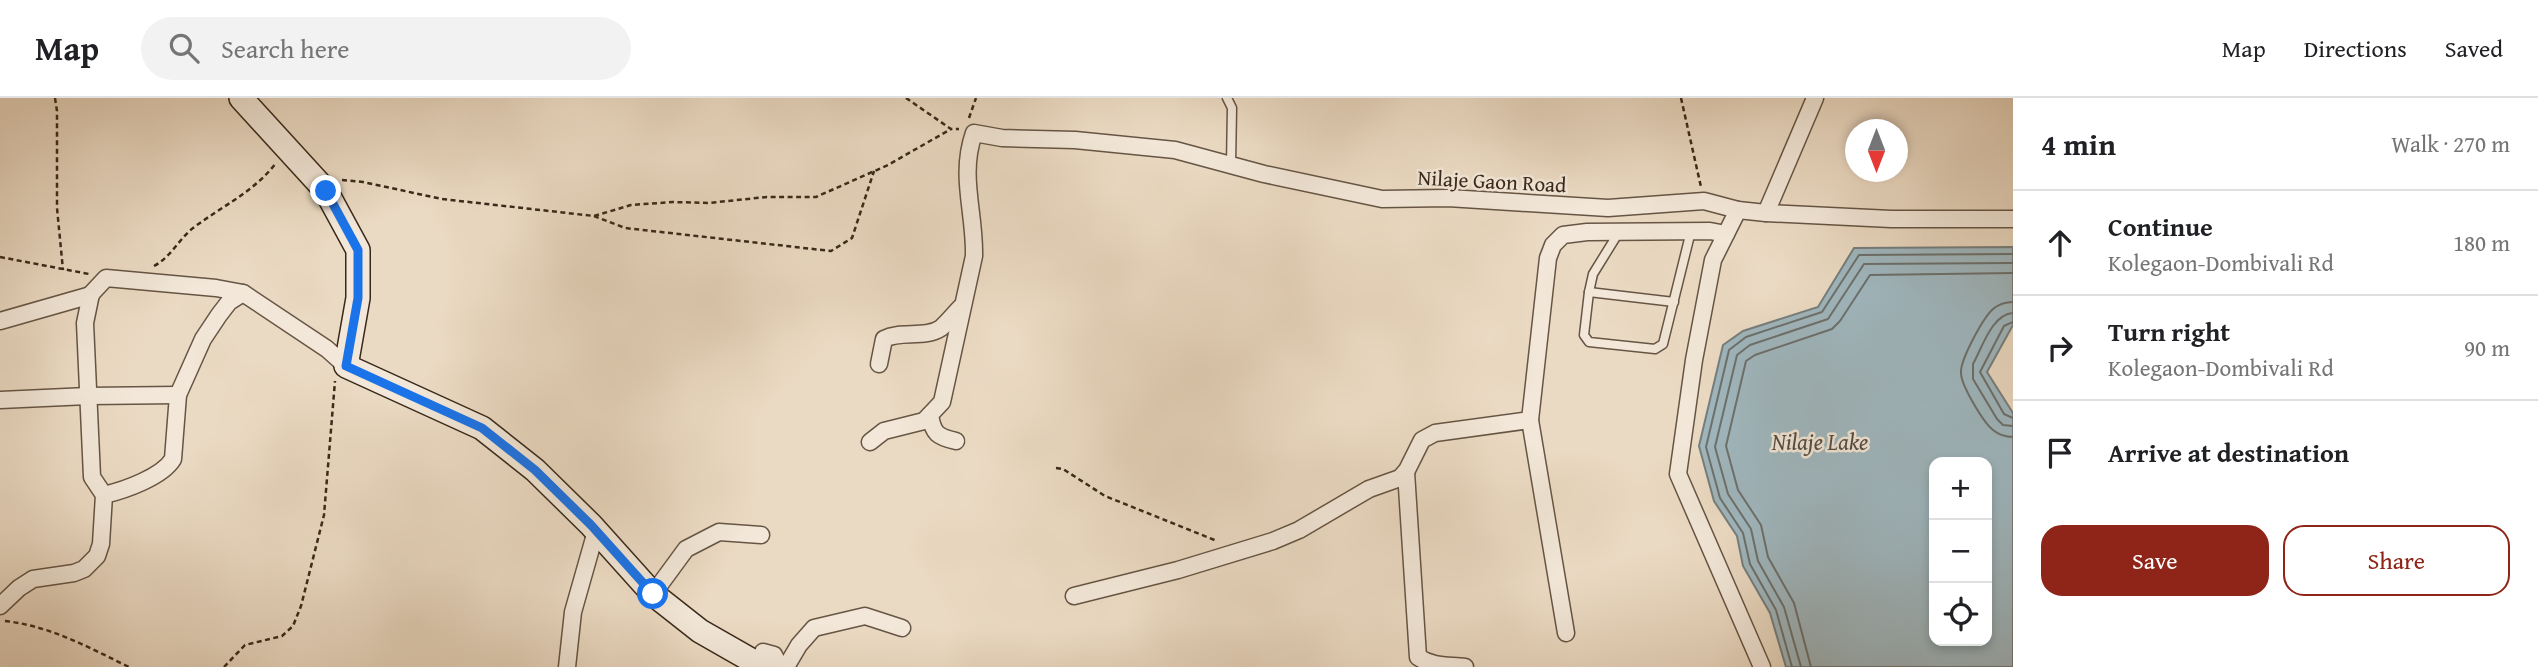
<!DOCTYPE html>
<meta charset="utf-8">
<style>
:root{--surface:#fff;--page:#f2f2f2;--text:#202124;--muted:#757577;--line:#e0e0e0;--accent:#8f2418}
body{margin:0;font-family:"Gentium Book Plus",serif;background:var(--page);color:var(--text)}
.controls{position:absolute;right:21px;bottom:21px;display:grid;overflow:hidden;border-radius:14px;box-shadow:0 4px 10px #0003}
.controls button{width:63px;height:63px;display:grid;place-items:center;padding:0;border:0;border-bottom:2px solid var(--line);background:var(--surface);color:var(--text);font:35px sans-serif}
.compass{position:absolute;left:1845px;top:21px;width:63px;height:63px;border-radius:50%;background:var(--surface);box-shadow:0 4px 10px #0003;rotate:180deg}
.stop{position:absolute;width:21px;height:21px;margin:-16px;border:5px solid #1a73e8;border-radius:50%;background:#fff}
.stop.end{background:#1a73e8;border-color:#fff;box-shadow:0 2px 7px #0008}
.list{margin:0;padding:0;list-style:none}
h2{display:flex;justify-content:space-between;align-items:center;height:91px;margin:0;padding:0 28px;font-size:30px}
h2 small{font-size:23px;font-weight:400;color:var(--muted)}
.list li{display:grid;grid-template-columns:46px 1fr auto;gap:21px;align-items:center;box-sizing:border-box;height:105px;padding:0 28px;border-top:2px solid var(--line)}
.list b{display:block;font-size:26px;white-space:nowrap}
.list p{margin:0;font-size:23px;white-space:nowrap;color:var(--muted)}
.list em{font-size:23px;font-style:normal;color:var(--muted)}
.actions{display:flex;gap:14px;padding:21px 28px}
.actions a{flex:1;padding:16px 0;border:2px solid var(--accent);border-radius:21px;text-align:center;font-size:24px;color:var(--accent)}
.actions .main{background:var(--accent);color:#fff}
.icon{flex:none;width:38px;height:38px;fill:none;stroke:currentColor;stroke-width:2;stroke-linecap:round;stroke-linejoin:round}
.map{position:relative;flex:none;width:2013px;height:569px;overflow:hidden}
header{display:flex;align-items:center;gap:42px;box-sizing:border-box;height:98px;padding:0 35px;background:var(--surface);border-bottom:2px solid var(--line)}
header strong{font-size:33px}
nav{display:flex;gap:38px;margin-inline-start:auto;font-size:24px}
.search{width:490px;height:63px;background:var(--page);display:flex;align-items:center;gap:18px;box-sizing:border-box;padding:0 24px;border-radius:38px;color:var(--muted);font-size:26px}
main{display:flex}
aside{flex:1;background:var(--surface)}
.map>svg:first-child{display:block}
.water{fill:#9fb7bf;stroke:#767e7d;stroke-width:2;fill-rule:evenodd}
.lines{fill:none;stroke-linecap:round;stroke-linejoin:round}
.shore{stroke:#6c706c;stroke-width:2}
.lane-casing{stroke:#654;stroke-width:11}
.street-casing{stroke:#654;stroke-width:19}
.secondary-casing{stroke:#39291a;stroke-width:26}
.path{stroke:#39291a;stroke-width:2.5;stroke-dasharray:5 3.5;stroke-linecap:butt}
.lane{stroke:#f2e7d8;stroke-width:8}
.street{stroke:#f2e7d8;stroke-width:16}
.secondary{stroke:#f2e7d8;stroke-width:23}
.route{stroke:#1a73e8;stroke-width:9}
.labels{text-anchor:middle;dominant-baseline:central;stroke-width:5;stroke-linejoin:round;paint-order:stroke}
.street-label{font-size:21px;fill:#39291a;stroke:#f2e7d8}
.water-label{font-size:23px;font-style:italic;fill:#524c43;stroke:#f2e7d8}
</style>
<header>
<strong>Map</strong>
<div class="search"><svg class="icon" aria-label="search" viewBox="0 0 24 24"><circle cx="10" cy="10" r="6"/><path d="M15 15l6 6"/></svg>Search here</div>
<nav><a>Map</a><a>Directions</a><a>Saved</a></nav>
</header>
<main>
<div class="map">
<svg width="2013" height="569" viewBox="0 0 2013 569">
<rect width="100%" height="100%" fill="#ebdac3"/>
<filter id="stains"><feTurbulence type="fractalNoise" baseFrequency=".00286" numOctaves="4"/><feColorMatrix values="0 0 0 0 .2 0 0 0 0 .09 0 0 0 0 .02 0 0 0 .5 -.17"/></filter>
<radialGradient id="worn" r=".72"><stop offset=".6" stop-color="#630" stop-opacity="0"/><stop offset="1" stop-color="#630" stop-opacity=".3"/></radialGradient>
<path class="water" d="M2013 149V227L1987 274 2013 315V569H1786L1770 515 1743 468 1737 438 1714 403 1699 348 1723 247 1743 233 1818 209 1854 150ZM1934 364H1987V543H1934Z"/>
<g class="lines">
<g class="shore">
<path d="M2013 204C2005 204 1999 206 1993 211 1983 220 1960 262 1961 275 1961 287 1983 324 1993 332 1999 337 2005 339 2013 339"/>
<path d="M2013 215C1992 216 1982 250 1973 266V281L1997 321 2003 327 2013 328"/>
<path d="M2013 224 2004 228 1980 274 2004 316 2013 320"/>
<path d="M1792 569 1776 512 1750 466 1743 435 1720 400 1706 349 1729 252 1746 239 1822 214 1859 157 2013 156"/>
<path d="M1801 569 1784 509 1758 463 1751 431 1728 396 1715 349 1737 257 1750 247 1828 221 1864 166 2013 165"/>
<path d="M1811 569 1794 505 1768 459 1761 427 1738 392 1726 348 1746 263 1755 257 1832 231 1840 223 1870 177 2013 175"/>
</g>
<defs>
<g id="lane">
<path d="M1227 0 1232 10 1231 67"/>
<path d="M1619 134 1593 176 1589 194 1584 237 1589 244 1655 251 1663 246 1691 133"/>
<path d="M1589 194 1674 204"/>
</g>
<g id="street">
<path d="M1738 112 1713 162 1694 262 1678 376 1762 569"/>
<path d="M1766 115 1815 0"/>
<path d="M0 223 91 197"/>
<path d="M879 266 884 241C901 232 925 241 941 230 948 224 955 215 961 209"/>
<path d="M0 302 88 298 178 297"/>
<path d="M930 317C933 336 938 339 956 343"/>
<path d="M870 344 884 333 924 323 942 304 974 158C975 114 959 78 974 35L1002 40 1075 42 1175 52 1264 76 1382 101 1448 100 1608 110 1704 103 1738 112 1766 115 1891 121H2013"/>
<path d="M1406 374 1418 559C1433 569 1448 567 1465 569"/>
<path d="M104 397C125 392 162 379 173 361L178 297 203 241 219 217 229 204 243 195"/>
<path d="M653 496 686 451 719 434 761 437"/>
<path d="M1074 498 1178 472 1273 443 1299 432 1369 391 1400 380 1407 372 1422 342 1435 335 1530 322"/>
<path d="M0 508 19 490 33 481 74 475 84 471 97 458 101 446 104 397 92 379 85 225 91 196 106 180 216 190 243 195 327 251 346 268"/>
<path d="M1566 535 1530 322 1548 160 1553 147 1563 137 1587 134 1710 133 1726 136"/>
<path d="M763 554 774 557 776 561 772 569"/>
<path d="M567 569 573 514 596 433"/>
<path d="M786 569 799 547 814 530 865 518 902 530"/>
</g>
<path id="secondary" d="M241 0 326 93 358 152V200L346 268 482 330 535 372 591 427 653 496 700 533 763 569"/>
</defs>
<use href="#lane" class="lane-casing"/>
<use href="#street" class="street-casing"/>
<use href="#secondary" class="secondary-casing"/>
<g class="path">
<path d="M55 0 57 13V110L63 172"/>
<path d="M906 0 951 31H959"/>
<path d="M1681 0 1701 89"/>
<path d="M969 20 976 0"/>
<path d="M342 82 363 84 442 101 594 118 631 107 673 104 708 105 767 99H816L888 67 951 31"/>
<path d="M594 118 625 130 831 153 852 140 874 73"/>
<path d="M0 159 89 176"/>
<path d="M154 168C171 159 179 141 193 130 222 108 254 94 276 65"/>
<path d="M1056 370 1063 371 1105 398 1217 443"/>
<path d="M5 523C50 528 88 549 129 569"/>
<path d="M224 569 245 547 282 538 293 528 301 508 324 417 335 283"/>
</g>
<use href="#lane" class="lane"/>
<use href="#street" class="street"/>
<use href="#secondary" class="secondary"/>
</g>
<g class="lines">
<path class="route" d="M326 93 358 152V200L346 268 482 330 535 372 591 427 653 496"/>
</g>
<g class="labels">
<g class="street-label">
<text transform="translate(1492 83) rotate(3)">Nilaje Gaon Road</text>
</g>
<g class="water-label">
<text x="1820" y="343">Nilaje Lake</text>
</g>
</g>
<rect width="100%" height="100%" filter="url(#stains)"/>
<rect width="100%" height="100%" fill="url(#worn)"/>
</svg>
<div class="controls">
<button>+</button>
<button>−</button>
<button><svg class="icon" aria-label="locate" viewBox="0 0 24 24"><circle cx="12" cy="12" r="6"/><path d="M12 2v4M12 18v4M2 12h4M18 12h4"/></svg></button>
</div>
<svg class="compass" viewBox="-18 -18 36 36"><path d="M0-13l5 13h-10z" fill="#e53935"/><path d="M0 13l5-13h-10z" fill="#757577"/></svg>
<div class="stop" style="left:653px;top:496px"></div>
<div class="stop end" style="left:326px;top:93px"></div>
</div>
<aside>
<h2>4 min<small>Walk · 270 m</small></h2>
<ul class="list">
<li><svg class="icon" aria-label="ahead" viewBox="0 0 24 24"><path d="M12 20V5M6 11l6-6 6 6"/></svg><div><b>Continue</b><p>Kolegaon-Dombivali Rd</p></div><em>180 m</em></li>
<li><svg class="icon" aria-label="right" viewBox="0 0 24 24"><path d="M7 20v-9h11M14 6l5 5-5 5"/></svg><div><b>Turn right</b><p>Kolegaon-Dombivali Rd</p></div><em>90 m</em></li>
<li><svg class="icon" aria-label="arrive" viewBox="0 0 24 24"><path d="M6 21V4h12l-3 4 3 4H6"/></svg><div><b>Arrive at destination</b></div></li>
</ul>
<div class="actions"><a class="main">Save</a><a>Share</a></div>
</aside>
</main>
